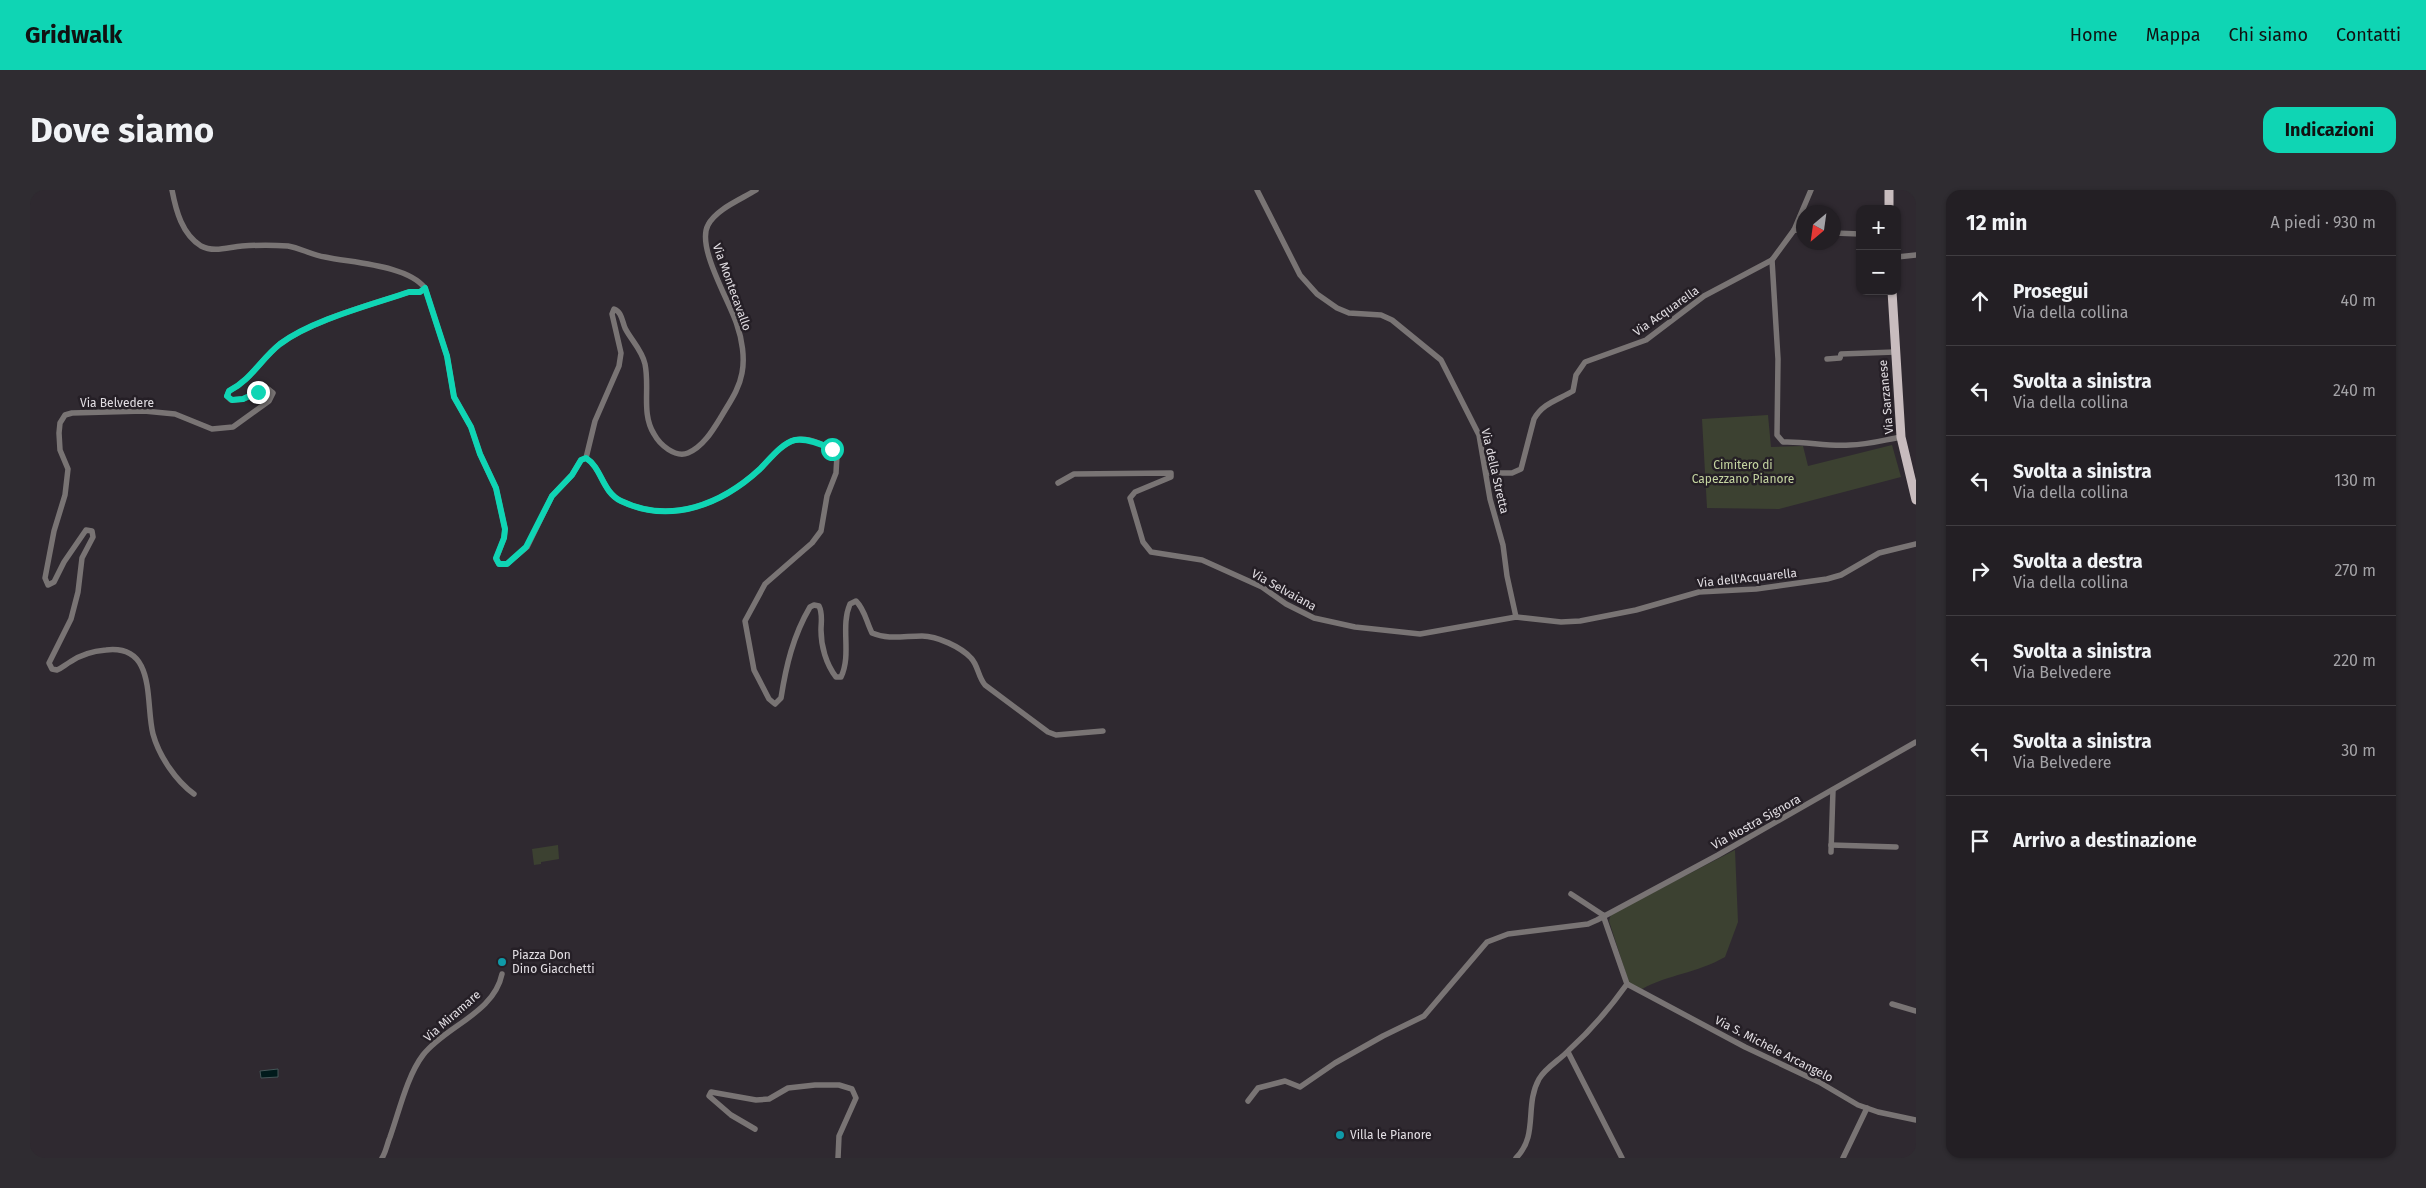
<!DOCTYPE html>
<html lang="it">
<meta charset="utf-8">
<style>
:root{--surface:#231f24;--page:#2f2c31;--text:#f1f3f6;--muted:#a3a2a6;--line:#403d41;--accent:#0fd5b4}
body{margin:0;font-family:"Fira Sans",sans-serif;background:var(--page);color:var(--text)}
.controls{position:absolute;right:15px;top:15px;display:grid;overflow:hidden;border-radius:10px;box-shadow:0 1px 4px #0004}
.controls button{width:45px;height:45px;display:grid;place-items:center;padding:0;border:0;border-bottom:1px solid var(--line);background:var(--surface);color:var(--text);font:25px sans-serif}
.compass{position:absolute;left:1766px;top:15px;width:45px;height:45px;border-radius:50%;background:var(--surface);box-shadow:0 1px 4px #0004;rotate:209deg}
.stop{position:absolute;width:15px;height:15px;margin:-11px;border:4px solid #0fd5b4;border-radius:50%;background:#fff}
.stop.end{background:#0fd5b4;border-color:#fff;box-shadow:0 1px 5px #0008}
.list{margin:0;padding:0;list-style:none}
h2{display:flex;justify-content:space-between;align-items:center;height:65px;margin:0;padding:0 20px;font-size:21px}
h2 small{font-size:16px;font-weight:400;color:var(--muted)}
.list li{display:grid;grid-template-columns:32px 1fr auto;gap:15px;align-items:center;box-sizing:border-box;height:90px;padding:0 20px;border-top:1px solid var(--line)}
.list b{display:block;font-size:19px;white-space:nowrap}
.list p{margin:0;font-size:16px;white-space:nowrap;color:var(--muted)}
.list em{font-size:16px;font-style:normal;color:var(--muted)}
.icon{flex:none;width:28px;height:28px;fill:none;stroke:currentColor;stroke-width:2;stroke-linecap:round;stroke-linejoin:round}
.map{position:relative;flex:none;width:1886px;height:968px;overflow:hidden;border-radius:15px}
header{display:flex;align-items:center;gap:30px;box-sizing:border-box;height:70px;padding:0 25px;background:var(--accent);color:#111}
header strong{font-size:24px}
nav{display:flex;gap:28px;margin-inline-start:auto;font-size:18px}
.intro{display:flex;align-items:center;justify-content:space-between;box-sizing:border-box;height:120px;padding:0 30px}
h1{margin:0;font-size:35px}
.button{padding:12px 22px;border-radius:15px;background:var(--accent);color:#111;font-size:18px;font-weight:700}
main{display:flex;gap:30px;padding:0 30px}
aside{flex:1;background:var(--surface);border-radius:15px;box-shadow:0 1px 4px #0004}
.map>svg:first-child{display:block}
.green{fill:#3c4131}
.water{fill:#001a1b;stroke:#445557}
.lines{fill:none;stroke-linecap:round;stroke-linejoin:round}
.minor{stroke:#797474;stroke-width:5.5}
.primary{stroke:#c8bcbe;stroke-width:9}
.route{stroke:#0fd5b4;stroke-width:6}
.culture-dot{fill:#0f9aa8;stroke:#251f26;stroke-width:2}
.labels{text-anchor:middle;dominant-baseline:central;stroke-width:5;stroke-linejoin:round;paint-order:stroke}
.street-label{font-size:12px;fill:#e2dee3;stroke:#251f26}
.park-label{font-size:12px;fill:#c4d4a0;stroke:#251f26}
.poi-label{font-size:12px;fill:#e2dee3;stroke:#251f26;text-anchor:start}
</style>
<header>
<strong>Gridwalk</strong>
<nav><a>Home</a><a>Mappa</a><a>Chi siamo</a><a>Contatti</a></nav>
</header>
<div class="intro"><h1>Dove siamo</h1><a class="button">Indicazioni</a></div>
<main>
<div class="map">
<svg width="1886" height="968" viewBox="0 0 1886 968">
<rect width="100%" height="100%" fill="#2f2930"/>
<g class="green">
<path d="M1738 225 1741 257 1773 256 1778 276 1862 255 1871 287 1749 319 1677 318 1672 229Z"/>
<path d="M528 655 529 669 511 672V674L504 675 502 659Z"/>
<path d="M1705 660 1708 732 1695 767C1667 783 1637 785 1612 799L1599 793 1579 731 1581 724Z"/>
</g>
<path class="water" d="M248 879V887L231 888 230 881Z"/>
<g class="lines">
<g class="minor">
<path d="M142 0C146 21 152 44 171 56 184 63 199 57 212 56 227 55 244 55 258 56 270 58 282 65 295 67 323 73 377 75 395 98L417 166 424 207 441 237 450 264 466 298 475 339 474 348 466 369 469 374H477L497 357 522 306 542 285 551 270 556 268"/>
<path d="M1227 0 1270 85 1287 104 1307 118 1319 123 1351 125 1362 130 1411 170 1449 245 1460 309 1473 355 1477 386 1486 427"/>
<path d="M1781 0 1764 40 1742 70 1748 169 1747 245 1753 252C1776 251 1798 257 1820 255 1837 255 1854 250 1871 247"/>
<path d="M1764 40 1774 41"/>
<path d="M1804 43 1830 44"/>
<path d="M1867 67 1886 65"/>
<path d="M1797 169 1810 168 1811 164 1865 162"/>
<path d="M556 268C572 278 572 302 591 311 641 335 692 314 730 279 739 270 752 253 765 250 779 247 797 255 807 265L806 283 797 306 791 341 782 353 735 394 715 431 724 480 739 509 745 514 751 508C756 476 763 446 780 417L784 415 789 416C793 424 791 432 791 440 791 456 796 474 806 487H811C822 464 810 437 820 414L826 411C835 420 836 431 842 443 858 450 874 446 892 446 907 446 931 457 941 468 948 475 948 487 955 495L1018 542 1026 545 1073 541"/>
<path d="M556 268 565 231 589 176 591 163 582 124 584 119C592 122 592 131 595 138 601 150 612 160 615 174 620 198 611 223 624 244 630 255 645 268 658 263 673 257 683 240 691 227 699 213 709 200 712 183 715 168 712 149 707 135 700 112 666 57 678 35 686 19 712 9 726 0"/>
<path d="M1457 283H1482L1491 279 1504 229C1513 213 1528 210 1543 201L1546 185 1555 172 1616 150 1674 106 1742 70"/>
<path d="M1028 293 1044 284 1141 283V287L1105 302 1100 308 1113 352 1121 362 1172 370 1232 397 1256 414 1284 428 1325 437 1390 444 1486 427 1531 432 1550 431 1606 420 1669 402 1726 399 1797 389 1811 385 1849 363 1886 354"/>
<path d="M164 604C146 591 129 566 123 544 115 513 127 454 76 460 64 461 50 465 40 472 35 475 32 478 27 480L22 479 19 473 41 429 48 402 52 368 63 347 62 341 56 340 34 372 24 392 18 395 15 388 24 341 35 305 38 279 30 260 29 243 30 233 35 225 42 223 114 221 145 224 182 239 203 237 239 211 243 203 238 199 213 209 201 210 197 206 199 201C221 190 231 169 250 154 282 130 341 115 379 102H390L395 98"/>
<path d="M1801 655 1866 657"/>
<path d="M1801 662 1803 600"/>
<path d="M1541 704 1573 725"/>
<path d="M1573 725 1597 794"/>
<path d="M1597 794 1715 857 1789 892 1828 915 1848 922 1886 930"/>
<path d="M1862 814 1886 821"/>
<path d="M1538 862 1592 968"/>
<path d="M1218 911 1228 898 1255 891 1270 897 1305 873 1353 846 1394 826 1457 752 1478 744 1558 734 1567 730 1688 665 1886 552"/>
<path d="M725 939 701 925 679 906 681 902 726 910 739 909 758 898 785 895H809L822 899 826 908 809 946 808 968"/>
<path d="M352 968C356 962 357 954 360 947 369 922 377 886 393 865 416 836 464 823 472 784"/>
<path d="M1486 968C1509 945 1494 916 1509 889 1516 877 1530 870 1539 860 1561 840 1580 818 1597 794"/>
<path d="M1813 968 1837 918"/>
</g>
<g class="primary">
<path d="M1859 0V19"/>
<path d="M1862 101 1871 247 1886 310"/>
</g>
</g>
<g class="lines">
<path class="route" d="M228 202 213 209 202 210 197 206 199 201C221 190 231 169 250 154 282 130 341 115 379 102H390L395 98 417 166 424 207 441 237 450 264 466 298 475 339 474 348 466 368 469 374H477L496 357 522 306 542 285 551 270 556 268C572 278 572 302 591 311 641 335 692 314 730 279 739 270 752 253 765 250 777 248 791 254 802 259"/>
</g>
<g class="culture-dot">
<circle cx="472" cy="772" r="5"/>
<circle cx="1310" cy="945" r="5"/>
</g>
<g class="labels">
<g class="street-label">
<text transform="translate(702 97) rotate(70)">Via Montecavallo</text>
<text transform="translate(1636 121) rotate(-35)">Via Acquarella</text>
<text transform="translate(1856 207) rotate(-95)">Via Sarzanese</text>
<text x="87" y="213">Via Belvedere</text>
<text transform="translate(1465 281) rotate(77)">Via della Stretta</text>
<text transform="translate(1717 388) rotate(-6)">Via dell'Acquarella</text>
<text transform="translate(1254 400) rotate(29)">Via Selvaiana</text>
<text transform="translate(1726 632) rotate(-29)">Via Nostra Signora</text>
<text transform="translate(422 826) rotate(-41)">Via Miramare</text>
<text transform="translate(1744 859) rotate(27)">Via S. Michele Arcangelo</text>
</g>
<g class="park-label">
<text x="1713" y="275">Cimitero di<tspan x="1713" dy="14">Capezzano Pianore</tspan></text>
</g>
<g class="poi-label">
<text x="482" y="765">Piazza Don<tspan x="482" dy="14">Dino Giacchetti</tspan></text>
<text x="1320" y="945">Villa le Pianore</text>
</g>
</g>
</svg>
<div class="controls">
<button>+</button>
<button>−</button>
</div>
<svg class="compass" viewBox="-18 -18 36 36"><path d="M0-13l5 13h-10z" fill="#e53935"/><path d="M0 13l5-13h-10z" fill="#a3a2a6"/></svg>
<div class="stop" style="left:802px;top:259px"></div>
<div class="stop end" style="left:228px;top:202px"></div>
</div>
<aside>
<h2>12 min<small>A piedi · 930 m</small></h2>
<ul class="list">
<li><svg class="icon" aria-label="ahead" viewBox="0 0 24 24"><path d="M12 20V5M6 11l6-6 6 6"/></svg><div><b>Prosegui</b><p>Via della collina</p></div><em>40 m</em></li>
<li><svg class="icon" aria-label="left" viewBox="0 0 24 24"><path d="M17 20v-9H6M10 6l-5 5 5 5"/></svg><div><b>Svolta a sinistra</b><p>Via della collina</p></div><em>240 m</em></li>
<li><svg class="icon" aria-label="left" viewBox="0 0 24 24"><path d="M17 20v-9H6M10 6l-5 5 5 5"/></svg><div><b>Svolta a sinistra</b><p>Via della collina</p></div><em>130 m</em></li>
<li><svg class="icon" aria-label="right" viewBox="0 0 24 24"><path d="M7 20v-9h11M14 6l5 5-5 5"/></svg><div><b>Svolta a destra</b><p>Via della collina</p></div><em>270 m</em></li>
<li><svg class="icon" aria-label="left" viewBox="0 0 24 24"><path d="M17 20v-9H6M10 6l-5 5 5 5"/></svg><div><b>Svolta a sinistra</b><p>Via Belvedere</p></div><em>220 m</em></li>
<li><svg class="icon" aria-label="left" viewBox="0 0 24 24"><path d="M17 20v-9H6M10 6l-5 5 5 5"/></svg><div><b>Svolta a sinistra</b><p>Via Belvedere</p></div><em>30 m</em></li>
<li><svg class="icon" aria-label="arrive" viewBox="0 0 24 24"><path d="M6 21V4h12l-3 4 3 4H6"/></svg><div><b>Arrivo a destinazione</b></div></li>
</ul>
</aside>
</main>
